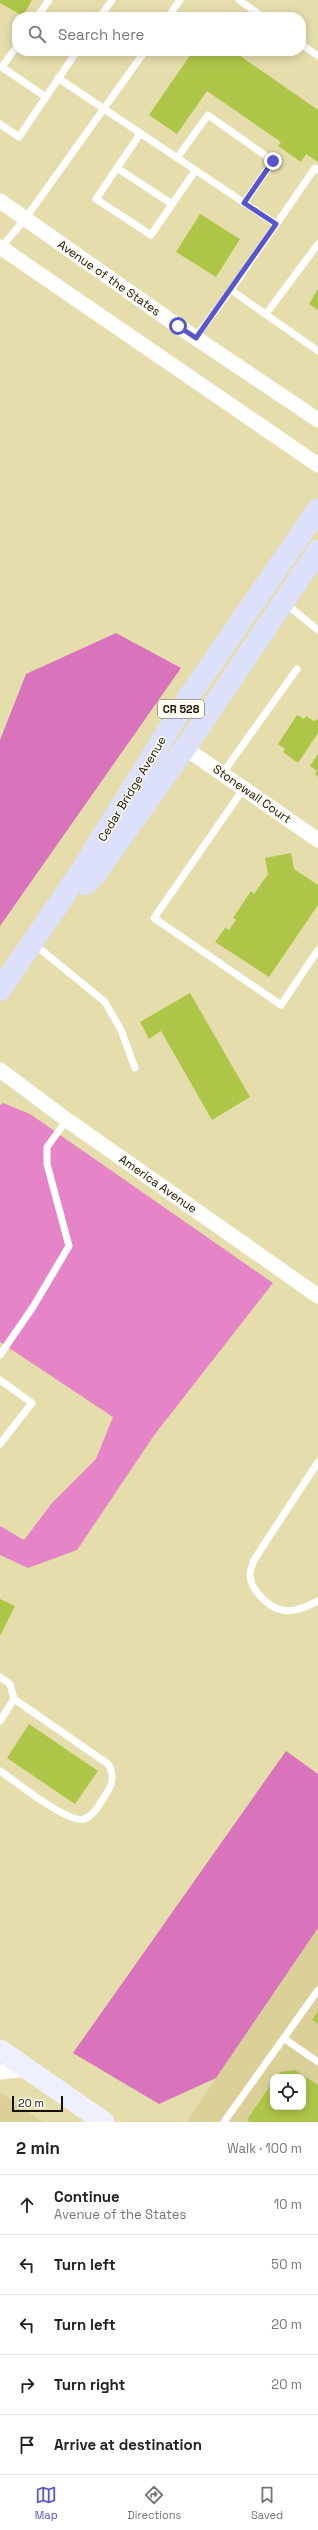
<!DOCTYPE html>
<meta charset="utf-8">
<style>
:root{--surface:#fff;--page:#f6f6f6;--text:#222;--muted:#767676;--line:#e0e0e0;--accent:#5855cd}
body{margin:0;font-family:"Space Grotesk",sans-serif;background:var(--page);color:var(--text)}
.controls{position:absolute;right:12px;bottom:12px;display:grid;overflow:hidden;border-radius:8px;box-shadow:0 2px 10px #0003}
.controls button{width:36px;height:36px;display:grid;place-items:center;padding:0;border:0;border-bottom:1px solid var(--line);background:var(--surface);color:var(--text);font:20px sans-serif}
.scale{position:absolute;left:12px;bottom:10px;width:51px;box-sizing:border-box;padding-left:4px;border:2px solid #151202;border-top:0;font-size:11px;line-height:14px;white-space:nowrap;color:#151202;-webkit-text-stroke:3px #fefdf3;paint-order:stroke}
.stop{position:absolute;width:12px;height:12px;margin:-9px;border:3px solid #5855cd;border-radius:50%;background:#fff}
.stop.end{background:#5855cd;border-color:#fff;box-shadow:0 1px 4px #0008}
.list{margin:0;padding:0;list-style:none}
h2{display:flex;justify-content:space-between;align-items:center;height:52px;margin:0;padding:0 16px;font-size:17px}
h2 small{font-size:13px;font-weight:400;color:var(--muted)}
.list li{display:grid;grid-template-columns:26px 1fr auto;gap:12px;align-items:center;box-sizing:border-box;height:60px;padding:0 16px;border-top:1px solid var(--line)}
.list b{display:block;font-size:15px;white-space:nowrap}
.list p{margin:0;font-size:13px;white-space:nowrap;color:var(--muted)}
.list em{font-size:13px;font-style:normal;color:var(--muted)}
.icon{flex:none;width:22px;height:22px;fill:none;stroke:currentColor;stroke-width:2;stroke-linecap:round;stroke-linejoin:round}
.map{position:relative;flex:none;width:318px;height:2122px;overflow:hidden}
.search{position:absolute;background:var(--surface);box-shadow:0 2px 10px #0003;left:12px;right:12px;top:12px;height:44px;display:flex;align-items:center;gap:10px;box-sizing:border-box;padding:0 14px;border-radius:16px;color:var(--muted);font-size:15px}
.sheet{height:352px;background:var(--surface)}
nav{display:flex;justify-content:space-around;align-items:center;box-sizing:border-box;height:56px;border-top:1px solid var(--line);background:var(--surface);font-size:11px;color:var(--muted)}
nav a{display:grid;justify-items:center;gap:2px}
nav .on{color:var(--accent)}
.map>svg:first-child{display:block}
.built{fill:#dad098;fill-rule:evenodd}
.green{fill:#e684c8}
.forest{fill:#d974bc}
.building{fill:#aec648}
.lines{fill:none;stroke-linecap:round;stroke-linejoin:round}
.lane{stroke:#fff;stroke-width:7}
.street{stroke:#fff;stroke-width:15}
.secondary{stroke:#eef0fd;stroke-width:21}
.primary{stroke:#dde0fa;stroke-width:22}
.route{stroke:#5855cd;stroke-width:5}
.labels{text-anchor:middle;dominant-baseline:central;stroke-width:3;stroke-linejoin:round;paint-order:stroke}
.shield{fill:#fefdf3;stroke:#5b584a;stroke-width:1}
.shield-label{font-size:11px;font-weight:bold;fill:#151202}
.street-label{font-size:12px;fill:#151202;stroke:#fefdf3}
</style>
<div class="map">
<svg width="318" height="2122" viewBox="0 0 318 2122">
<rect width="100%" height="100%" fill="#e5ddac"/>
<g class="built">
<path d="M318 1928V2122H187L216 2078ZM273 2077H303V2107H273Z"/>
<path d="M0 2092 43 2122H0Z"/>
</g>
<path class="green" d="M3 1103 30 1114 273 1283 155 1434 77 1550 28 1568 0 1555V1526L24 1540 52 1503 96 1459 113 1417 0 1342V1105Z"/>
<g class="forest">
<path d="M116 633 181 668 0 926V740L26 674Z"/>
<path d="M286 1751 318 1774V1928L216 2078 159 2104 73 2053Z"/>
</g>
<g class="building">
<path d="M0 0H32L23 16 0 3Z"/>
<path d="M193 51H233L318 110V162L306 154 301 162 278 146 281 142 207 91 177 134 149 115Z"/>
<path d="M200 214 240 239 216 277 176 252Z"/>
<path d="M318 289V310L309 304Z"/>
<path d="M297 715 304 719 306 716 314 721 318 719V733L298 763 283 752 285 749 278 744Z"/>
<path d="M318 754V777L315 774 317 771 310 766Z"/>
<path d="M291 853 294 869 318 885V905L269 977 215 942 225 928 229 930 236 920 233 918 251 891 254 894 268 874 265 858Z"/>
<path d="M190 993 250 1097 212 1120 161 1031 149 1039 140 1022Z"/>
<path d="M0 1599 15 1606 0 1636Z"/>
<path d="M29 1724 98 1771 75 1804 7 1758Z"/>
<path d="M318 2011V2024L312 2020Z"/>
<path d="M295 2070 318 2085V2122H249L248 2118 273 2082V2107H303V2077H276L280 2072Z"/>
</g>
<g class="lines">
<g class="lane">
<path d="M239 0 263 17"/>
<path d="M37 17 49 0"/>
<path d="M100 17 112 0"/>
<path d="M168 17 180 0"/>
<path d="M301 44 318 56"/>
<path d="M0 66 46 97"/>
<path d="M2 67 17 46"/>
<path d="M58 78 276 224"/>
<path d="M0 124 19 137 77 51"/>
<path d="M140 134 96 199 151 235 195 171"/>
<path d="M177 158 208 115 273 161 244 203"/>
<path d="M117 168 172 204"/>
<path d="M0 249 25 219 145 51"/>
<path d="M231 290 315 168 318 170"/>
<path d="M266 314 318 244"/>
<path d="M195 338 231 290 318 351"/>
<path d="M285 603 318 630"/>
<path d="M222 774 297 669"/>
<path d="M244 788 154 918 281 1005 318 950"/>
<path d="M34 944 105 1002 121 1030 135 1068"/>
<path d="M0 1355 33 1307 69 1246 47 1164V1147L67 1120"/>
<path d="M0 1380 32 1403 0 1444"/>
<path d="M318 1462 254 1560C253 1564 250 1570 250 1575 250 1589 269 1608 282 1610 294 1613 308 1606 318 1601"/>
<path d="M0 1677 10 1684 14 1699 108 1764C115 1775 113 1784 106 1794 100 1803 95 1815 84 1819 68 1824 15 1781 0 1771"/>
<path d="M0 1721 14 1699"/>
<path d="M285 2039 318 2062"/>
<path d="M224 2122 318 1990"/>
</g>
<g class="street">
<path d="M0 201 178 326 318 420"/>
<path d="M0 247 318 465"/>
<path d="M185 748 318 840"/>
<path d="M0 1070 67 1120 318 1296"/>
<path d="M0 2072 27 2069"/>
</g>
<path class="secondary" d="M0 2050 104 2122"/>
<g class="primary">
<path d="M86 884 95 875 185 748 318 551"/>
<path d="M0 990 83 868 188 698 318 509"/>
</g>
</g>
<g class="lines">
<path class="route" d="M178 326 196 338 276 224 244 203 273 161"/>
</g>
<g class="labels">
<rect class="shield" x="158" y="700" width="46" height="18" rx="3"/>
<g class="shield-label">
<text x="181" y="709">CR 528</text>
</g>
<g class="street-label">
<text transform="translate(109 278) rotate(35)">Avenue of the States</text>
<text transform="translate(132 789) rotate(-59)">Cedar Bridge Avenue</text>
<text transform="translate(252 794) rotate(35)">Stonewall Court</text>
<text transform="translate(158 1184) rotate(35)">America Avenue</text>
</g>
</g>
</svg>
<div class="controls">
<button><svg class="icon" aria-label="locate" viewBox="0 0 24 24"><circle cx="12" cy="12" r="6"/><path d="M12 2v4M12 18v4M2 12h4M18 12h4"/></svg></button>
</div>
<div class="scale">20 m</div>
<div class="stop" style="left:178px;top:326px"></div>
<div class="stop end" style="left:273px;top:161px"></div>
<div class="search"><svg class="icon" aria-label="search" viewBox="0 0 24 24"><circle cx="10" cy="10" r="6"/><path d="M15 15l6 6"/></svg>Search here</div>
</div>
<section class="sheet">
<h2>2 min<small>Walk · 100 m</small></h2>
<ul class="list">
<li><svg class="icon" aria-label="ahead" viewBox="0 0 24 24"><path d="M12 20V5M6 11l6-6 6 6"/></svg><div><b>Continue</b><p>Avenue of the States</p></div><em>10 m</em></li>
<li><svg class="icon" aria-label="left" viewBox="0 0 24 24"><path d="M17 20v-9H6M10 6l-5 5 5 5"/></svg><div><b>Turn left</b></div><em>50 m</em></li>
<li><svg class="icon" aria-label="left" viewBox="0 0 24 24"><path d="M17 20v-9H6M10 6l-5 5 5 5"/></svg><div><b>Turn left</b></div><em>20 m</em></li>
<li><svg class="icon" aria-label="right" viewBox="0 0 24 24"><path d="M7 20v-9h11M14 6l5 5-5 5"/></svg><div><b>Turn right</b></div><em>20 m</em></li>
<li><svg class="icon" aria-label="arrive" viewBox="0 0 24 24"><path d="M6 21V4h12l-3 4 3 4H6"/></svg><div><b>Arrive at destination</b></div></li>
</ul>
</section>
<nav>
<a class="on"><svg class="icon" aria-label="map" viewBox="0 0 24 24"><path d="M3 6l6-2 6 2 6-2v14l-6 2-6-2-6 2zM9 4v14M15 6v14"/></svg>Map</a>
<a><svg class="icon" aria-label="directions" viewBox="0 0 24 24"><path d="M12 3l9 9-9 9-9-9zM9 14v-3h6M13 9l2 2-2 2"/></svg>Directions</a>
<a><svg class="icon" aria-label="saved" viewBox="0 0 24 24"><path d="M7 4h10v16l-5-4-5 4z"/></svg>Saved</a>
</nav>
